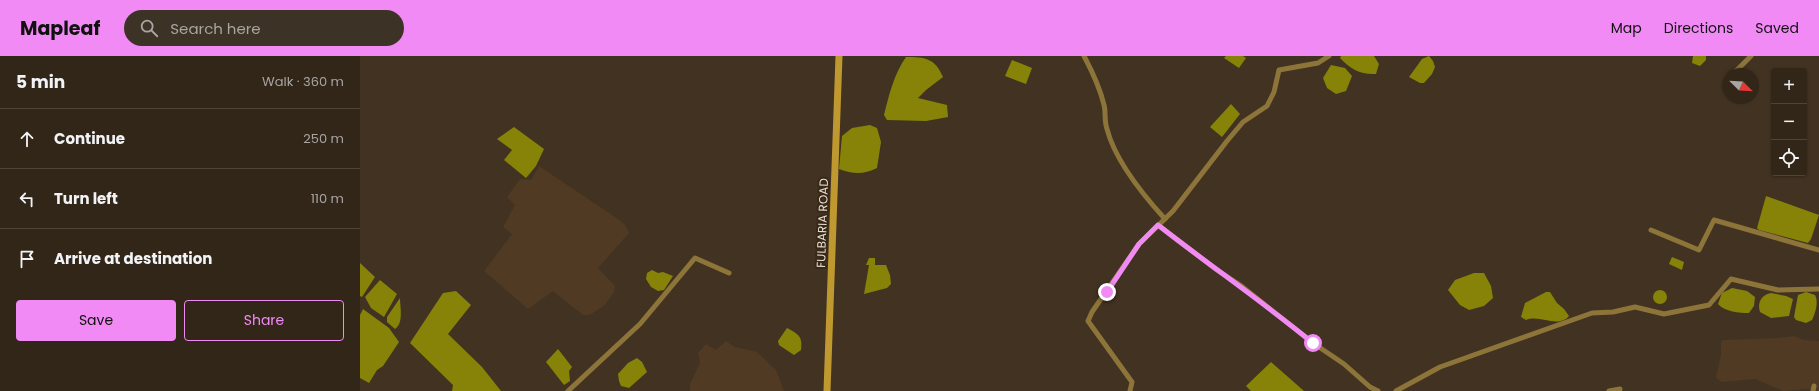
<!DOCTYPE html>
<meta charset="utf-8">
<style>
:root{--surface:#322619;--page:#3d3226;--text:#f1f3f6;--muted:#a8a5a2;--line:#4d4338;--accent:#f18af4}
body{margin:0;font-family:Poppins,sans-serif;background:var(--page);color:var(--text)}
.controls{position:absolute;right:12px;top:12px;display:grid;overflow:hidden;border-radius:4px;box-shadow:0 1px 3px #0004}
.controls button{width:36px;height:36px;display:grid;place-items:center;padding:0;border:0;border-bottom:1px solid var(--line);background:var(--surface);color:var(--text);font:20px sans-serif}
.compass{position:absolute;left:1363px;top:12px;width:36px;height:36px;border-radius:50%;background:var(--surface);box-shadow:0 1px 3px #0004;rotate:114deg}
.stop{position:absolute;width:12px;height:12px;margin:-9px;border:3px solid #f18af4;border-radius:50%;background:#fff}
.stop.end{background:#f18af4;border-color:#fff;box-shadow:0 1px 4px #0008}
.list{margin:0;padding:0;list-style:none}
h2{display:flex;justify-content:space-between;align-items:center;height:52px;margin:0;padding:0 16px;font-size:17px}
h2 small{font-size:13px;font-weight:400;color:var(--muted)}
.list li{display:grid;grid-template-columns:26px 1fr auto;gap:12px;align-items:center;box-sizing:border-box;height:60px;padding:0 16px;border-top:1px solid var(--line)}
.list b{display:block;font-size:15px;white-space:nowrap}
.list em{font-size:13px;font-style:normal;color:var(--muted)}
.actions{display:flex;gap:8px;padding:12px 16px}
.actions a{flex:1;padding:9px 0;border:1px solid var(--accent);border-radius:4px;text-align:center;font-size:14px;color:var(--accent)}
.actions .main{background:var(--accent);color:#111}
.icon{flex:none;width:22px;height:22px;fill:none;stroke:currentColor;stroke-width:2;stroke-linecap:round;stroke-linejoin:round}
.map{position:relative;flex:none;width:1459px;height:335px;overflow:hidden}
header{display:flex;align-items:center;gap:24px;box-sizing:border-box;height:56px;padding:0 20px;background:var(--accent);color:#111}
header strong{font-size:19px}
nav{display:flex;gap:22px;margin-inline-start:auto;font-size:14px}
.search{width:280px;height:36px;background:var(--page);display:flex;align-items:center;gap:10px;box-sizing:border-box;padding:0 14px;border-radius:22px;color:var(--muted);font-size:15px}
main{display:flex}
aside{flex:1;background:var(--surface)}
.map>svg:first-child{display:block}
.built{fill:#503a24}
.water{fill:#878309}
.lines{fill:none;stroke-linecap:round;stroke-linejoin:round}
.minor{stroke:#8d753a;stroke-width:5}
.secondary{stroke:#bf9830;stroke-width:7}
.route{stroke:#f18af4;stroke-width:5}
.labels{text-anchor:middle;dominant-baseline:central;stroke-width:4;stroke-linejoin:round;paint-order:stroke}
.street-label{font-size:12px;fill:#e9dfd4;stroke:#382818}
</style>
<header>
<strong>Mapleaf</strong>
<div class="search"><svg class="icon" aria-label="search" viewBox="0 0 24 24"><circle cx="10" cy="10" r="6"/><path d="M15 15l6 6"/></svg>Search here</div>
<nav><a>Map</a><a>Directions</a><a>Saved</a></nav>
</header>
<main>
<aside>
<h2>5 min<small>Walk · 360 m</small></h2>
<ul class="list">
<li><svg class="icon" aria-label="ahead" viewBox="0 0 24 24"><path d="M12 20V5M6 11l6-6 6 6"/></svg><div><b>Continue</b></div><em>250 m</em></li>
<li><svg class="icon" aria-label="left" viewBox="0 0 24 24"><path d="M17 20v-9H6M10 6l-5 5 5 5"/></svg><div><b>Turn left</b></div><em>110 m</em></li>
<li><svg class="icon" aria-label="arrive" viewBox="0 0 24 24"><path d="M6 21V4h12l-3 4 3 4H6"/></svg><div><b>Arrive at destination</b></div></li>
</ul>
<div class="actions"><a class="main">Save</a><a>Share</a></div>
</aside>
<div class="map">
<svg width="1459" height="335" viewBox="0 0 1459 335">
<rect width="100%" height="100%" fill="#423221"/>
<g class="built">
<path d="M179 110 258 163 265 169 269 177 238 212 255 230 254 236 245 249 230 259H223L193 235 168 253 124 215 152 178 143 171 155 149 147 141 160 123 171 124Z"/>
<path d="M1434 280 1444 284 1459 285V335L1446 333 1423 335 1395 323 1362 326 1356 322 1361 299V286L1363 284 1419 282Z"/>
<path d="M366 285 375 291 397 296 416 314 424 335H330V328L340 307 338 297 346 288 356 294Z"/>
</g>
<g class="water">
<path d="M866 0H883L886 2 879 12 864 2Z"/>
<path d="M981 0H1014L1019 8 1016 18C1001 19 990 13 980 2Z"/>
<path d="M1069 0 1073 5 1075 11 1072 18 1064 27H1060L1049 21 1062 3Z"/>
<path d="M1333 0H1346V4L1340 10 1332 7Z"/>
<path d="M546 1C565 1 575 2 583 21L566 34 558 42 587 49 588 61 566 65 527 64 524 59C529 39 534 18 546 1Z"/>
<path d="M652 4 672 12 666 28 645 20Z"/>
<path d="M971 9 985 12 992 20 986 35 976 38 967 32 963 22Z"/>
<path d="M871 48 880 58 862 81 850 71Z"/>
<path d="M510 69 517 72 521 86 517 112C503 119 493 118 479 113L482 80 492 72Z"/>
<path d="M154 71 184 93 176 110 166 122 144 104 152 94 137 83Z"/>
<path d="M1406 140 1459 159 1451 183 1448 187 1399 174 1397 172Z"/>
<path d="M1312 201 1324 206 1322 214 1309 208Z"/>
<path d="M509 202H515V209H526L530 219 531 228 527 232 504 238 509 209H506Z"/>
<path d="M0 207 15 221 2 241 0 240Z"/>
<path d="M292 214 298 217 303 216 313 220 304 234 298 235 291 231 286 223 287 217Z"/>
<path d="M1114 217H1124L1131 230 1133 242 1124 250 1109 254 1100 249 1088 234 1095 224Z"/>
<path d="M20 224 37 238 24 261 11 252 5 241Z"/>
<path d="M1372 232 1387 235 1395 241 1394 250 1389 257C1379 257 1365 256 1358 248L1362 237Z"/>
<circle cx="1300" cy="241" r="7"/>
<path d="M96 235 111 249 88 278 122 311 141 335H92L93 329 50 287 83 237Z"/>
<path d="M1186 236H1190L1197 247 1204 253 1209 260C1198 273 1180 258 1166 264L1161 261 1165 247Z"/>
<path d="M1446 236 1455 239C1459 246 1455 258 1452 264L1446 267 1436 264 1434 261 1438 239Z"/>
<path d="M1411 237 1426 240 1433 243 1429 260 1411 262 1400 256C1397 247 1401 239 1411 237Z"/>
<path d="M40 242C40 251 44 267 35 273L27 266V261Z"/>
<path d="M3 253 29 272 39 286 23 310 17 314 9 327 0 322V259Z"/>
<path d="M427 272C438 278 443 280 441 294L434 299 419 289 418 285Z"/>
<path d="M198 293 212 311 209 315 210 325 204 329 186 306Z"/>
<path d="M277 302 282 306 287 316 269 332 261 330 259 325 258 318 268 307Z"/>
<path d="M911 306 944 335H891L886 330Z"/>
</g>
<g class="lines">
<g class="minor">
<path d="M724 0C732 15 740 32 744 49 746 56 744 65 747 73 755 104 784 140 805 163"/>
<path d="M1374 17 1391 0"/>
<path d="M798 169 857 214 880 229 953 287 984 308 1010 331 1018 335"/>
<path d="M1291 174 1339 194 1354 164 1459 194"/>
<path d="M208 335 280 268 335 202 369 217"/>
<path d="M770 335 772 326 728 265 732 256 779 188 813 155 867 85 883 66 907 50 914 36 919 14 958 7 969 0"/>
<path d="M1036 335 1080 311 1232 257 1253 256 1275 251 1304 258 1349 249 1371 223 1418 234 1459 233"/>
<path d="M1249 335 1260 333"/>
<path d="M1453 335 1454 330"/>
</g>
<path class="secondary" d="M467 335 479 0"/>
</g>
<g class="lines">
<path class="route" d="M747 236 779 188 798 169C849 209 903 246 953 287"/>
</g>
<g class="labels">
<g class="street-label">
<text transform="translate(462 167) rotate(-88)">FULBARIA ROAD</text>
</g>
</g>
</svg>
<div class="controls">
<button>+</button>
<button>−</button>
<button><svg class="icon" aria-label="locate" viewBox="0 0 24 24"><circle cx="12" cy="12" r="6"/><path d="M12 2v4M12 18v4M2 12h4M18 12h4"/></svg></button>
</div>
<svg class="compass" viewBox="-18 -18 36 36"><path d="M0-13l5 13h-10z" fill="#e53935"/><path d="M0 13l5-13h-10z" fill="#a8a5a2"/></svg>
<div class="stop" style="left:953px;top:287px"></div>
<div class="stop end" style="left:747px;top:236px"></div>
</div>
</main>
